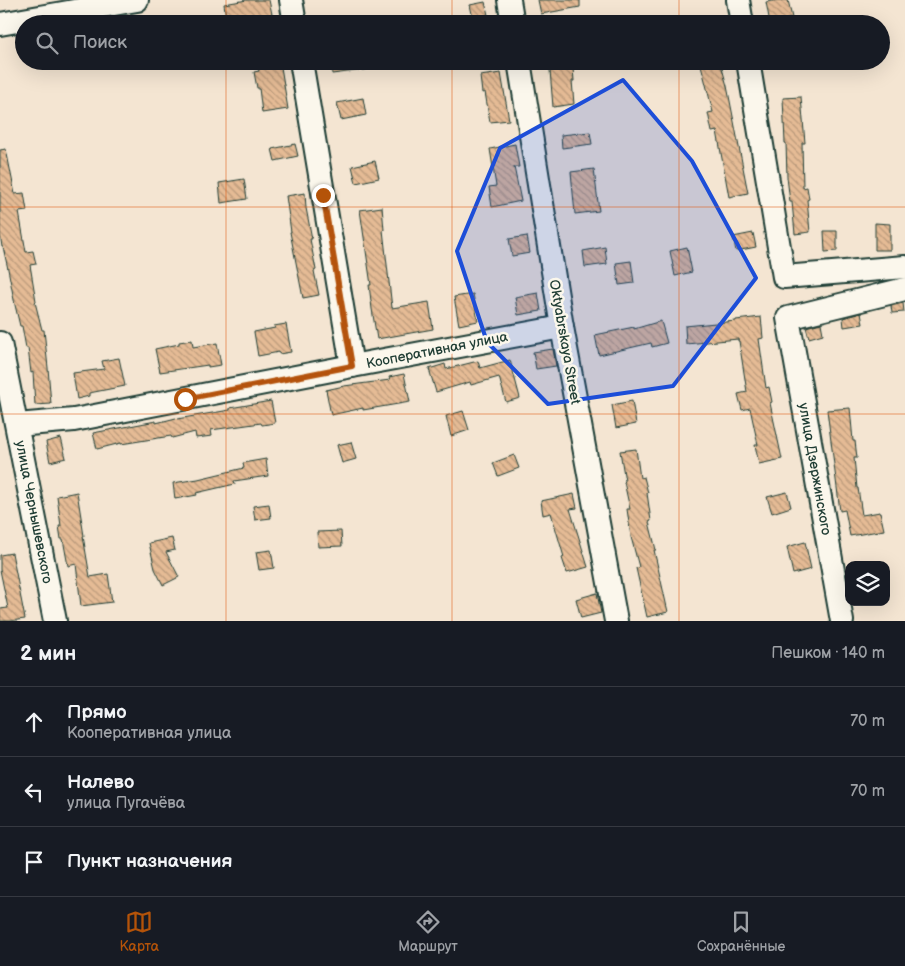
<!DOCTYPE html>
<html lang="ru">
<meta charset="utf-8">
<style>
:root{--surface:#171b24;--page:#20242c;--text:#f1f3f6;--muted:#9ea1a6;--line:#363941;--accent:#b45309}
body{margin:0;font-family:"Balsamiq Sans",sans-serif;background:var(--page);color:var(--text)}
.controls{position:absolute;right:15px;bottom:15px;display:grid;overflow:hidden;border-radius:10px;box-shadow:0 5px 20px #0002}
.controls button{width:45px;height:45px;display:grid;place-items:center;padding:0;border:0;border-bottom:1px solid var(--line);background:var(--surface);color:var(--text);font:25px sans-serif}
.stop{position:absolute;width:15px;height:15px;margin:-11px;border:4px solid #b45309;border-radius:50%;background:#fff}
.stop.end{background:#b45309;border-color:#fff;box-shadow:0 1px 5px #0008}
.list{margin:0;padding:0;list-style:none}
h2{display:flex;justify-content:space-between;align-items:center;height:65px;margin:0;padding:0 20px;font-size:21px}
h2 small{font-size:16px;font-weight:400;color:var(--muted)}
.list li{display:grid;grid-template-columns:32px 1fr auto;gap:15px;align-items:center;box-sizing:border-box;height:70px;padding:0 20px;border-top:1px solid var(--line)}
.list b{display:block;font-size:19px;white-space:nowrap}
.list p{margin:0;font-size:16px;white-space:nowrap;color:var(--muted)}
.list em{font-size:16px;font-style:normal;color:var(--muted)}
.icon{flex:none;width:28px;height:28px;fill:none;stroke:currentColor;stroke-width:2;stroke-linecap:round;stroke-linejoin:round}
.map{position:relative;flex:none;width:905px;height:621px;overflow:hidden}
.search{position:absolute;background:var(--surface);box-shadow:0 5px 20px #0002;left:15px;right:15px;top:15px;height:55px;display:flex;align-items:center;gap:12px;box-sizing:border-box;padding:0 18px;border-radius:28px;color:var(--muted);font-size:19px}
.sheet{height:275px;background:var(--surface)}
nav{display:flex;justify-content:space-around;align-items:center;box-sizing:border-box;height:70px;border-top:1px solid var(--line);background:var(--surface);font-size:14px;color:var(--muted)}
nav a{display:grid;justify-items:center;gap:2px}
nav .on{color:var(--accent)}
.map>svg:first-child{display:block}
.building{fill:url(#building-back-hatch);stroke:#1f3d34}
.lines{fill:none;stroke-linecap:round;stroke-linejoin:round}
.minor-casing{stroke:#1f3d34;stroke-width:26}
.minor{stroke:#fbf7ec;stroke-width:22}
.route{stroke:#b45309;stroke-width:6}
.marked{fill:#1d4ed8;fill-opacity:0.2;stroke:#1d4ed8;stroke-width:4;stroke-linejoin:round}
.grid{fill:none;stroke:#de580e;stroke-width:1;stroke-opacity:0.55}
.labels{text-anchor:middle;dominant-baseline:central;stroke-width:5;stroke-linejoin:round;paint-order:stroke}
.street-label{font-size:14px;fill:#1f3d34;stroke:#fbf7ec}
</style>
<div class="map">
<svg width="905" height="621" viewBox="0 0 905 621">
<defs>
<pattern id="building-back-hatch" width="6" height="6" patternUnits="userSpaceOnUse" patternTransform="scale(1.25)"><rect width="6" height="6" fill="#e5bb95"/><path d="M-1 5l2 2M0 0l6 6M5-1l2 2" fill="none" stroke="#b9997a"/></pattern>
</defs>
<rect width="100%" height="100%" fill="#f4e5d2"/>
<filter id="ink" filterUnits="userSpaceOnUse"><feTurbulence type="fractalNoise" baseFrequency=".02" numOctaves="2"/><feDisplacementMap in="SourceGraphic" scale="10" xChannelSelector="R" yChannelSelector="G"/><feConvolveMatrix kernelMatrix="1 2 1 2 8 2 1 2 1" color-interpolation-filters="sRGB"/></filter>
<g filter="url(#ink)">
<g class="building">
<path d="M247 0H269L273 19 245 24H227L224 4Z"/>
<path d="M538 0H580V7L541 14Z"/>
<path d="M778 0H788L792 18 770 23 766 2Z"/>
<path d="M485 2 488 15 473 18 470 5Z"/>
<path d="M257 61H280L288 109 262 113 259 88H257L254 72 259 71Z"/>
<path d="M331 61H371V69L332 74Z"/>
<path d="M700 61H720L727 86 748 193 729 197 717 131 712 132 708 113 713 112Z"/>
<path d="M573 68 574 81H572L574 104 553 107 550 70Z"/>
<path d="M501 73 509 120 490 122 485 92 482 93 480 76Z"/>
<path d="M801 97 805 143H802L803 188 807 187 809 199 807 200 810 232 795 234 792 202H790L787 177 786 143H785L783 98Z"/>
<path d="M363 98 366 115 341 120 337 103Z"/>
<path d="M590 132 592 144 562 148 561 135Z"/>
<path d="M295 144 298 156 275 161 272 149Z"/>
<path d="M515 144 519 167H514L521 201 492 207 489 187 496 186 490 149Z"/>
<path d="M6 149 15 194 24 193 27 211 19 212 26 252 33 251 36 264 30 265 36 301 35 302 42 330H44L48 368 51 404 35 405 33 372 31 373 28 348H26L22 326H20L15 305 8 269 3 247H2L0 234V150Z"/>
<path d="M375 161 379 178 356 183 352 166Z"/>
<path d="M594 169 599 211 575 214 571 172Z"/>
<path d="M244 179 247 199 221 203 219 183Z"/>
<path d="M305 193 306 208 312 239H310L316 270 314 271 319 295 303 298 290 232H291L286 196Z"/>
<path d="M382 207 384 230H383L392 308 429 302 433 329 377 339 372 309 369 285H371L360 210Z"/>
<path d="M875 223 890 224V250H875Z"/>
<path d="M824 231H837V251L825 252Z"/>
<path d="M753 233 756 247 736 251 733 237Z"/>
<path d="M527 236 530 253 512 256 509 239Z"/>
<path d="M605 247 607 264 585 267 583 251Z"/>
<path d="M687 247 692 272 675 276 670 251Z"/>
<path d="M631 261 634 283 619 285 616 263Z"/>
<path d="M538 293 541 311 518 315 515 297Z"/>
<path d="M473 294 478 321 459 325 454 297Z"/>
<path d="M903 303 904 312 892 313 891 306Z"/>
<path d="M861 313 863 324 844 327 843 318Z"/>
<path d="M761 317 763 338 759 339 766 388 769 387 772 402 770 403 782 459 759 464 755 445H758L750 408 742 410 738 394 747 392 739 341H738V339L686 344 685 326 736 321V320Z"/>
<path d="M661 321 667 343 652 347 651 343 599 355 595 335 634 327V329Z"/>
<path d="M821 323 823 334 809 338 806 327Z"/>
<path d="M286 324 291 352 279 354V352L258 356 254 332 275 328 274 326Z"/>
<path d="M192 340 193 347 217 343 221 365 208 367V365L160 372 155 349 179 344V342Z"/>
<path d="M553 349 556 366 536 369 533 352Z"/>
<path d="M119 358 125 386 89 393V396L77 399 73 373 104 369 102 361Z"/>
<path d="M510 360 520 398 506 402 499 377 471 385 470 382 436 392 429 369 445 364 446 369 478 361 480 368Z"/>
<path d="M404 374 410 402 363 410V408L331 415 326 390 344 386 390 380 389 377Z"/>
<path d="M271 401 275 423 262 425 261 423 211 430 212 436 196 438 195 432 172 438 171 436 121 444V443L97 449 93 433 156 421V423L176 418 177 419 230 410V408Z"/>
<path d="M632 401 636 424 616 428 612 405Z"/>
<path d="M850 408 853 441H855L857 458H854L857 488H858L862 515 880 512 884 530 850 536 845 510 840 511 827 410Z"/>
<path d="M463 411 469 430 451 436 446 416Z"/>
<path d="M61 438 66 458 50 462 46 442Z"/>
<path d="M351 442 356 459 342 463 337 445Z"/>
<path d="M636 449 640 478 644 477 648 493H647L651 521 649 522 656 550H654L668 612 647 617 636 568 639 567 631 537 627 509H630L624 482 625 481 620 451Z"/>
<path d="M514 455 519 468 498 476 493 463Z"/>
<path d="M266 459 268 476 234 481 235 484 196 493 197 495 175 499 173 483 198 479 244 468 243 463Z"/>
<path d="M77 492 84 536H83L90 577 108 574 112 602 81 606 76 564 68 566 63 539H61L59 526H61L57 496Z"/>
<path d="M787 492 791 507 772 513 767 497Z"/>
<path d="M574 494 577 508 570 509 588 567 567 573 562 558 564 557 551 513 543 515 541 501Z"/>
<path d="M269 504 271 518 255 520 253 506Z"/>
<path d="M341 531 342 546 318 547 317 532Z"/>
<path d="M172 538 175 550 166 552 179 577 163 585 155 569 149 543Z"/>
<path d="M805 542 811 569 793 574 787 547Z"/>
<path d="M271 550 274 568 259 570 256 552Z"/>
<path d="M12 553 25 619 10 621H0V609L8 608 0 570V555Z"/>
<path d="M597 593 601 613 581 618 576 599Z"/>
</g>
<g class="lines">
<defs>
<g id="minor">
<path d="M291 0 295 24"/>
<path d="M509 0 513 24"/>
<path d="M738 0 742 24"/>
<path d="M0 24 137 0"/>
<path d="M301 61 352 366"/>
<path d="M519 61 562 327 616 621"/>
<path d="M748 61 784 277 905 267"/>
<path d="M0 343 55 621"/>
<path d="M17 425 74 420 352 366 562 327"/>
<path d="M842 621 788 318 905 289"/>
</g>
</defs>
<use href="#minor" class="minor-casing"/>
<use href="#minor" class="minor"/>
</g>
</g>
<g class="lines" filter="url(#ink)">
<path class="route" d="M185 399 352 366 323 195"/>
</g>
<path class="marked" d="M623 80 692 161 756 278 673 386 548 404 487 342 457 251 500 148Z"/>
<path class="grid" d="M226 0V24M452 0V24M679 0V24M226 61V621M452 61V621M679 61V621M0 207H905M0 414H905"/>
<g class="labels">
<g class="street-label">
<text transform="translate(565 342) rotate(80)">Oktyabrskaya Street</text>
<text transform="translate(437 350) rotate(-11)">Кооперативная улица</text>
<text transform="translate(815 469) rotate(80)">улица Дзержинского</text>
<text transform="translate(34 512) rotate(79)">улица Чернышевского</text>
</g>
</g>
</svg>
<div class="controls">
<button><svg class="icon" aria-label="layers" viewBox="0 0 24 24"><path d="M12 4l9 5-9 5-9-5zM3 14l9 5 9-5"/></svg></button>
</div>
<div class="stop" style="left:185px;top:399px"></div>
<div class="stop end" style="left:323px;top:195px"></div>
<div class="search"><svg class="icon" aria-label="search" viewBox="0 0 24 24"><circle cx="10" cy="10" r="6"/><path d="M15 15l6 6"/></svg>Поиск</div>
</div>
<section class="sheet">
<h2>2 мин<small>Пешком · 140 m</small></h2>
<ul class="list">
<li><svg class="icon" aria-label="ahead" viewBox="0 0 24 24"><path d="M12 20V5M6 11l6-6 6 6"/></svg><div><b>Прямо</b><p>Кооперативная улица</p></div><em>70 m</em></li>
<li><svg class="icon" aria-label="left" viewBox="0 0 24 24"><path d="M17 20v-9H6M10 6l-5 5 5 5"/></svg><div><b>Налево</b><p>улица Пугачёва</p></div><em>70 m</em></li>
<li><svg class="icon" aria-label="arrive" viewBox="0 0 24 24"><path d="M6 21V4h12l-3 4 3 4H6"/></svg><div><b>Пункт назначения</b></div></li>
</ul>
</section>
<nav>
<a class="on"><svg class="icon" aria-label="map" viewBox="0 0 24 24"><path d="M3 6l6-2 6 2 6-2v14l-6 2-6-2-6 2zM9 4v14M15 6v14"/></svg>Карта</a>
<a><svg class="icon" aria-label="directions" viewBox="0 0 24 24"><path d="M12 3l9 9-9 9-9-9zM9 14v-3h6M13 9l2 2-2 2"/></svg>Маршрут</a>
<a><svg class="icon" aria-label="saved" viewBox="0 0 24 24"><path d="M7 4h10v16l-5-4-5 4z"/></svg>Сохранённые</a>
</nav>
